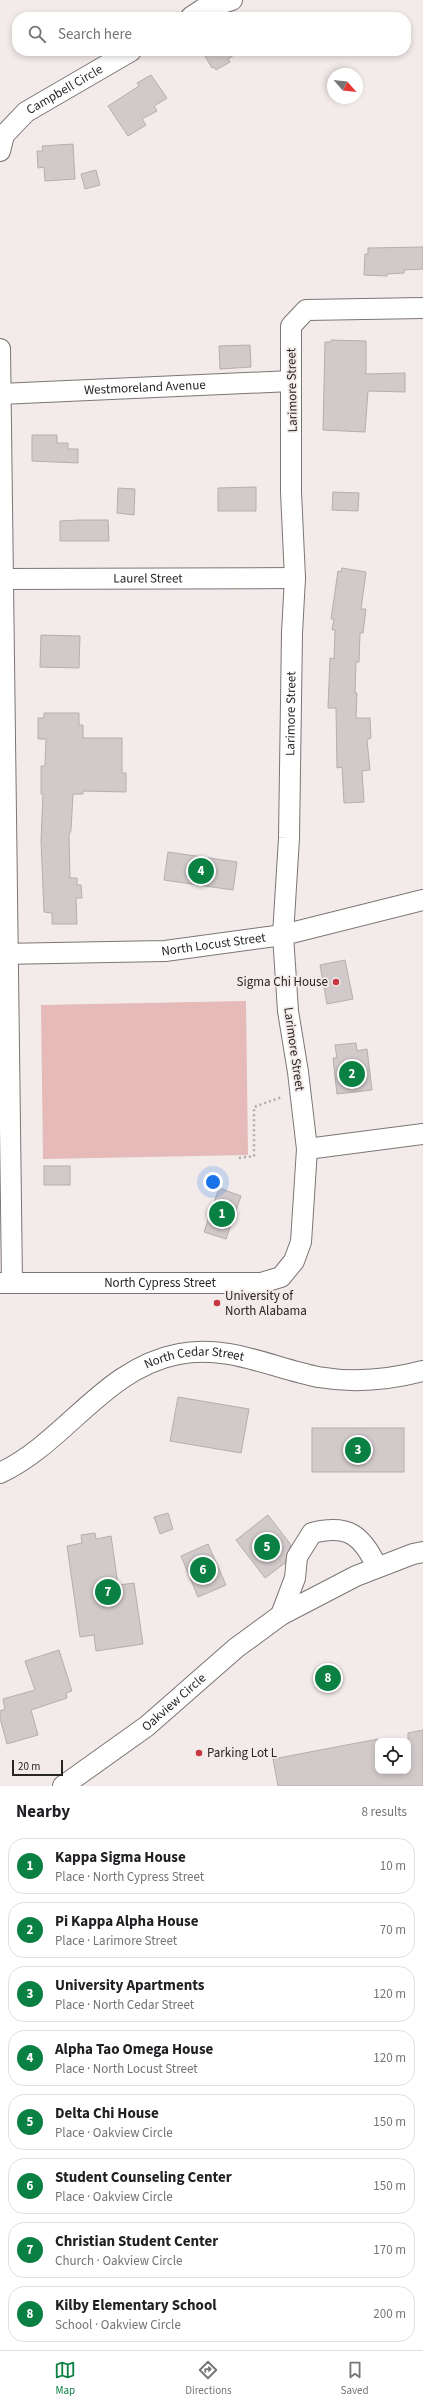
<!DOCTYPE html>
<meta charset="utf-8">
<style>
:root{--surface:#fff;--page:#f6f6f6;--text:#202124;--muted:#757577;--line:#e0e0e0;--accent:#0b8043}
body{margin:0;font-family:"Source Sans 3",sans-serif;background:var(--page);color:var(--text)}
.controls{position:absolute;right:12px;bottom:12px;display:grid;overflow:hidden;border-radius:8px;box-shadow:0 2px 6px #0003}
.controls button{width:36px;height:36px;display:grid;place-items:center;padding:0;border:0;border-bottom:1px solid var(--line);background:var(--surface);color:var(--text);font:20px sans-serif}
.compass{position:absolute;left:327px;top:68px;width:36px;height:36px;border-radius:50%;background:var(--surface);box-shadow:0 2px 6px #0003;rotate:117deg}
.scale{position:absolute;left:12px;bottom:10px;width:51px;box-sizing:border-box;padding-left:4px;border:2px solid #282525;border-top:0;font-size:11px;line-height:14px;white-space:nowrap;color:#282525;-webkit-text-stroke:3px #f3ebea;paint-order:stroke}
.you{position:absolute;left:213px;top:1182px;width:14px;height:14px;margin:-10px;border:3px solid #fff;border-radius:50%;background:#1a73e8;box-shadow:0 0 0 6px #1a73e833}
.badge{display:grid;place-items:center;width:26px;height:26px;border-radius:50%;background:var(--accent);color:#fff;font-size:13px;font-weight:700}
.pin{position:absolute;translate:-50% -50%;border:2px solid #fff;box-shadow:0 1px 4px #0006}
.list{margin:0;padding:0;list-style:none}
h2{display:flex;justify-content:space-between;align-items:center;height:52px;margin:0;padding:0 16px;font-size:17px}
h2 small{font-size:13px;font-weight:400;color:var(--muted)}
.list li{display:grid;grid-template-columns:26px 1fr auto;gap:12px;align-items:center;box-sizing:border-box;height:56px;margin:0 8px 8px;padding:0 8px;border:1px solid var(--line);border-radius:16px}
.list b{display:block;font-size:15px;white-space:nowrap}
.list p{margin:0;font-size:13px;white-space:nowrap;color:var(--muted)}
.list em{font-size:13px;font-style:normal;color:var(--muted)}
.icon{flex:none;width:22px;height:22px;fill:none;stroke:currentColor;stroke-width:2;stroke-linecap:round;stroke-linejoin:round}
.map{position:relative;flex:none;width:423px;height:1786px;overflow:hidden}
.search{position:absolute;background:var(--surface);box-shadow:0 2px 6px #0003;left:12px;right:12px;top:12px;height:44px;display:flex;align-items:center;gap:10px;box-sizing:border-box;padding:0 14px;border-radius:16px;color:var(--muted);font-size:15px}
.sheet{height:564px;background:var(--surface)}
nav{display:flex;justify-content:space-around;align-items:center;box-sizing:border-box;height:56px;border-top:1px solid var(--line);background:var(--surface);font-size:11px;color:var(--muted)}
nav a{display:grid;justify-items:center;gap:2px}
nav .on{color:var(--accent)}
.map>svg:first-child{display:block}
.grass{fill:#e5bab8}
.building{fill:#d2caca;stroke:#b6aeae}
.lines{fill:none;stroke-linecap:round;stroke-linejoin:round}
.minor-casing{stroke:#7c7575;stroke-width:22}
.path{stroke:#b1abaa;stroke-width:2.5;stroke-dasharray:2 3;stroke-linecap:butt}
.minor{stroke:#fff;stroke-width:20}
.poi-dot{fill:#c73741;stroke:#f3ebea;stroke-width:1.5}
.labels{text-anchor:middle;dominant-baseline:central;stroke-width:3.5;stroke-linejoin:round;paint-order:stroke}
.street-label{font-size:13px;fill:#282525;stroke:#f3ebea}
.poi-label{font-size:13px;fill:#282525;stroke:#f3ebea;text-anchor:start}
</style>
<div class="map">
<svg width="423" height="1786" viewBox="0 0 423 1786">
<rect width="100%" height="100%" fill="#f3ebea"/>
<path class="grass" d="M246 1001 248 1155 43 1159 41 1005Z"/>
<g class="building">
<path d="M202 51H240L228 59 230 62 216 70 214 67 212 68Z"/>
<path d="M151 75 167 98 154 106 157 111 142 119 146 125 128 136 108 106 139 86 137 83Z"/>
<path d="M73 144 75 179 45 181 44 167 38 168 37 151H43L42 146Z"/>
<path d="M96 170 100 185 85 189 81 174Z"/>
<path d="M423 247V269L404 270V273L387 274V276L364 275 365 254H368V248Z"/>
<path d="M331 340 366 341V374L405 373V392L368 391 365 432 323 430 325 342H331Z"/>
<path d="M250 345 251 367 220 369 219 346Z"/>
<path d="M32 435H57V443H68V449H78V463L32 461Z"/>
<path d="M256 487V511H218V488Z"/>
<path d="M118 488 135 489 134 515 117 513Z"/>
<path d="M333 492 359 493 358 511 332 510Z"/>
<path d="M79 520H108L109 541H60V521Z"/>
<path d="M342 568 366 572 361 609H366L363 633H360L359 662H356L355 693H357L356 718H370L371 738 367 740 370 770 362 771 364 802 344 803 342 767 337 768 336 708H328L330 658 334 659 335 630H332L334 619H331L338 571 341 572Z"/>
<path d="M41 635 80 636 79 668 40 667Z"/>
<path d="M44 713H79V725H83V738H122V773H126V792L83 791V794H73L71 830 69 835 70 878H77V885H81L82 898H76L77 924H52V913L44 912 41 840 43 794H41V766H45L46 739H38V718H44Z"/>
<path d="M168 852 237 862 233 890 164 880Z"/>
<path d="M345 960 353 999 327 1004 320 965Z"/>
<path d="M356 1043 357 1051 367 1049 372 1090 337 1094 333 1058H337L335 1045Z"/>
<rect x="44" y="1166" width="26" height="19"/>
<path d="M219 1188 241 1196 226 1239 204 1232Z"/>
<path d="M178 1397 249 1409 241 1453 170 1441Z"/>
<rect x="312" y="1428" width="92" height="44"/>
<path d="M168 1513 173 1529 160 1534 154 1517Z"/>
<path d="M268 1515 291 1545 285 1563 265 1578 236 1540Z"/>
<path d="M95 1533 96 1539 111 1536 118 1585 134 1583 143 1644 96 1651 94 1635 80 1637 67 1546 82 1543 81 1535Z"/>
<path d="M208 1544 226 1585 198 1597 181 1556Z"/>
<path d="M59 1650 72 1691 66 1693 67 1698 31 1710 38 1735 7 1744 0 1718V1711L5 1709 3 1699 35 1690 25 1661Z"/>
<path d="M423 1730V1786H278L273 1759 378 1739V1771H408V1733Z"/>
</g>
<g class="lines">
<defs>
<g id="minor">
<path d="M191 17 203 9 232 0"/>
<path id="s1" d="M0 151 4 135 26 112 131 51"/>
<path d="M0 349 12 1283"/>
<path id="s2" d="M0 394 291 381"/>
<path id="s3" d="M0 579 295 578"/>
<path id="s4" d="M0 954 165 951 283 935 423 900"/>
<path d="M307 1149 423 1134"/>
<path id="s5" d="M0 1283H261L281 1277 294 1261 301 1242 307 1149 298 1072 288 1011 283 935 289 838 292 633 295 578 291 492V326L306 310 423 308"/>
<path id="s6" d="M0 1473C66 1442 104 1368 179 1354 226 1344 273 1368 318 1377 353 1383 389 1380 423 1371"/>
<path d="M281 1615 295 1578 297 1557 312 1533C348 1524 362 1535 377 1567"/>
<path id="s7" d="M63 1786 147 1726 236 1648 281 1615 356 1576 413 1554 423 1552"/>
</g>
</defs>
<use href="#minor" class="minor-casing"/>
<path class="path" d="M239 1158 254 1156V1107L282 1097"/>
<use href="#minor" class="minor"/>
</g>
<g class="poi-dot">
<circle cx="336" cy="982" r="4"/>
<circle cx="217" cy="1303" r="4"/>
<circle cx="199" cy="1753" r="4"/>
</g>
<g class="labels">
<g class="street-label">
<text stroke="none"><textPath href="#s1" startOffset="93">Campbell Circle</textPath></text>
<text stroke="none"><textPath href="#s2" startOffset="145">Westmoreland Avenue</textPath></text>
<text transform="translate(292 390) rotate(-91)">Larimore Street</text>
<text stroke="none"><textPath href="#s3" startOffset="148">Laurel Street</textPath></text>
<text stroke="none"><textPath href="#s5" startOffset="853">Larimore Street</textPath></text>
<text stroke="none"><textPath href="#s4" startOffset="214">North Locust Street</textPath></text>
<text transform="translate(294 1049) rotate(82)">Larimore Street</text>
<text stroke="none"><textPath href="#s5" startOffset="160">North Cypress Street</textPath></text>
<text stroke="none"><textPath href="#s6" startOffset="232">North Cedar Street</textPath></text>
<text stroke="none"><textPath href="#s7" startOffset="139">Oakview Circle</textPath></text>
</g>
<g class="poi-label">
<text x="328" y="982" text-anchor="end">Sigma Chi House</text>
<text x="225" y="1296">University of<tspan x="225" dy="15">North Alabama</tspan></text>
<text x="207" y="1753">Parking Lot L</text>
</g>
</g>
</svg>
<div class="controls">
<button><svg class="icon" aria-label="locate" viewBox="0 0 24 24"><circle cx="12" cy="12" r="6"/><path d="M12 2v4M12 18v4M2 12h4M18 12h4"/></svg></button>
</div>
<svg class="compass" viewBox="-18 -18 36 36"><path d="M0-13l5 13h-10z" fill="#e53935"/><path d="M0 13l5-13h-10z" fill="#757577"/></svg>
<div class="scale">20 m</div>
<div class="you"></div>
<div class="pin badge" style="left:222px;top:1214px">1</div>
<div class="pin badge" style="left:352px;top:1074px">2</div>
<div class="pin badge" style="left:358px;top:1450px">3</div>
<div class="pin badge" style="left:201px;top:871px">4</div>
<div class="pin badge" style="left:267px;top:1547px">5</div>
<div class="pin badge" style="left:203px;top:1570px">6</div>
<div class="pin badge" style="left:108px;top:1592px">7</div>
<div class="pin badge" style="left:328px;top:1678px">8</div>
<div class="search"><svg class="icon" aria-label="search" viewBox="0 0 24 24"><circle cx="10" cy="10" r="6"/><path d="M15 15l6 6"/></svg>Search here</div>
</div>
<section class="sheet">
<h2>Nearby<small>8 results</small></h2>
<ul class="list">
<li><span class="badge">1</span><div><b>Kappa Sigma House</b><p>Place · North Cypress Street</p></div><em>10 m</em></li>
<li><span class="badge">2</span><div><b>Pi Kappa Alpha House</b><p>Place · Larimore Street</p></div><em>70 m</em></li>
<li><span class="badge">3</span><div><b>University Apartments</b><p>Place · North Cedar Street</p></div><em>120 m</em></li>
<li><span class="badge">4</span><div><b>Alpha Tao Omega House</b><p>Place · North Locust Street</p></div><em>120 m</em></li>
<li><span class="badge">5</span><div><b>Delta Chi House</b><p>Place · Oakview Circle</p></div><em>150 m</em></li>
<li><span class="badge">6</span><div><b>Student Counseling Center</b><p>Place · Oakview Circle</p></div><em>150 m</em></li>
<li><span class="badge">7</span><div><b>Christian Student Center</b><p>Church · Oakview Circle</p></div><em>170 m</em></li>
<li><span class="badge">8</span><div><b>Kilby Elementary School</b><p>School · Oakview Circle</p></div><em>200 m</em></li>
</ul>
</section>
<nav>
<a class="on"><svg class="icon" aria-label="map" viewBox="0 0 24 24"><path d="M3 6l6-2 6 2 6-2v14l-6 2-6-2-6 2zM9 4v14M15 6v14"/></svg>Map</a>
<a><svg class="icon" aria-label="directions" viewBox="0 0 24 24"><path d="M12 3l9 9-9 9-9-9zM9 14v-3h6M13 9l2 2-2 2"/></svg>Directions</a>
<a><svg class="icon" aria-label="saved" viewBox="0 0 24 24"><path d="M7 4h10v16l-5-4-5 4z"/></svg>Saved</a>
</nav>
